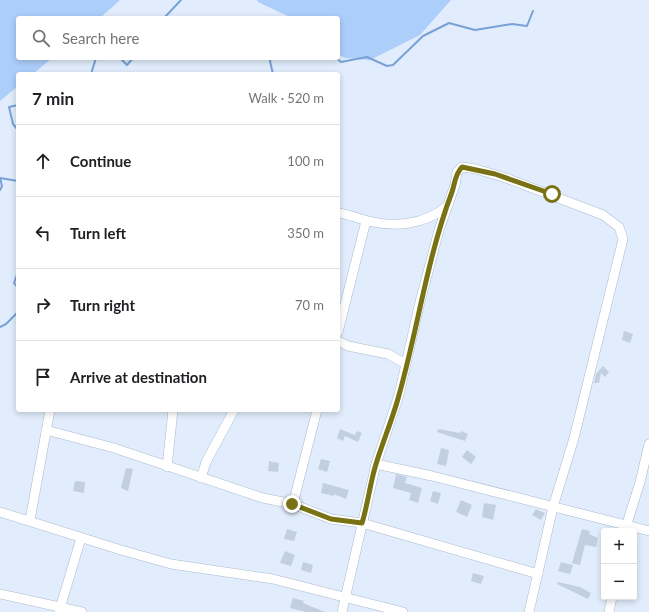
<!DOCTYPE html>
<meta charset="utf-8">
<style>
:root{--surface:#fff;--page:#f6f6f6;--text:#202124;--muted:#757577;--line:#e0e0e0}
body{margin:0;font-family:Lato,sans-serif;background:var(--page);color:var(--text)}
.controls{position:absolute;right:12px;bottom:12px;display:grid;overflow:hidden;border-radius:4px;box-shadow:0 2px 6px #0003}
.controls button{width:36px;height:36px;display:grid;place-items:center;padding:0;border:0;border-bottom:1px solid var(--line);background:var(--surface);color:var(--text);font:20px sans-serif}
.stop{position:absolute;width:12px;height:12px;margin:-9px;border:3px solid #797214;border-radius:50%;background:#fff}
.stop.end{background:#797214;border-color:#fff;box-shadow:0 1px 4px #0008}
.list{margin:0;padding:0;list-style:none}
h2{display:flex;justify-content:space-between;align-items:center;height:52px;margin:0;padding:0 16px;font-size:17px}
h2 small{font-size:13px;font-weight:400;color:var(--muted)}
.list li{display:grid;grid-template-columns:26px 1fr auto;gap:12px;align-items:center;box-sizing:border-box;height:72px;padding:0 16px;border-top:1px solid var(--line)}
.list b{display:block;font-size:15px;white-space:nowrap}
.list em{font-size:13px;font-style:normal;color:var(--muted)}
.icon{flex:none;width:22px;height:22px;fill:none;stroke:currentColor;stroke-width:2;stroke-linecap:round;stroke-linejoin:round}
.map{position:relative;flex:none;width:649px;height:612px;overflow:hidden}
.search{position:absolute;background:var(--surface);box-shadow:0 2px 6px #0003;left:16px;top:16px;width:324px;height:44px;display:flex;align-items:center;gap:10px;box-sizing:border-box;padding:0 14px;border-radius:4px;color:var(--muted);font-size:15px}
.panel{position:absolute;background:var(--surface);box-shadow:0 2px 6px #0003;left:16px;top:72px;width:324px;height:340px;border-radius:4px}
.map>svg:first-child{display:block}
.green{fill:#accefa}
.lines{fill:none;stroke-linecap:round;stroke-linejoin:round}
.stream{stroke:#78a1d6;stroke-width:2}
.building{fill:#c1cfe1}
.minor-casing{stroke:#acbacb;stroke-width:10}
.minor{stroke:#fff;stroke-width:9}
.route{stroke:#797214;stroke-width:5}
</style>
<div class="map">
<svg width="649" height="612" viewBox="0 0 649 612">
<rect width="100%" height="100%" fill="#e1edfc"/>
<g class="green">
<path d="M0 0H120L100 18H18V58H52L33 74H18V86L0 101Z"/>
<path d="M257 0H451L420 35 370 60 345 58 338 54V18H292L258 2Z"/>
</g>
<g class="lines">
<g class="stream">
<path d="M164 18 181 0"/>
<path d="M120 58 127 65 133 58"/>
<path d="M271 58 270 61 273 74"/>
<path d="M336 58 341 62 367 57 387 66 393 65 423 36 449 23 475 30 512 24 527 26 533 11"/>
<path d="M91 74 96 58"/>
<path d="M18 105 9 107 13 124 18 130"/>
<path d="M0 190 2 186 0 178 18 181"/>
<path d="M18 272 14 283 18 288"/>
<path d="M0 327 6 324 18 312"/>
</g>
</g>
<g class="building">
<path d="M624 331 633 334 630 343 622 340Z"/>
<path d="M603 366 609 372 605 377 601 373 599 383H594L596 374Z"/>
<path d="M340 429 355 435 357 431 362 433 358 442 345 436 343 441 337 438Z"/>
<path d="M438 429 460 433 461 431 468 434 465 441 437 432Z"/>
<path d="M441 448 449 450 446 466 437 464Z"/>
<path d="M467 450 476 457 471 464 462 457Z"/>
<path d="M321 459 330 461 327 472 318 469Z"/>
<path d="M269 461 279 463 278 472 268 471Z"/>
<path d="M126 468 133 469 128 491 121 488Z"/>
<path d="M396 474 407 477 405 483 422 488 418 503 409 500 411 493 393 488Z"/>
<path d="M75 481 85 482 84 493 73 491Z"/>
<path d="M323 483 349 490 346 499 334 494V496L321 493Z"/>
<path d="M433 491 441 493 438 504 430 501Z"/>
<path d="M461 500 472 505 467 517 456 512Z"/>
<path d="M484 503 496 505 493 520 482 517Z"/>
<path d="M536 509 545 513 541 520 532 515Z"/>
<path d="M287 529 297 532 294 541 284 539Z"/>
<path d="M582 529 590 531 589 534 598 538 596 547 585 545 580 565 572 563Z"/>
<path d="M285 551 295 555 291 566 280 563Z"/>
<path d="M303 562 313 565 311 573 301 570Z"/>
<path d="M561 562 573 565 570 574 558 571Z"/>
<path d="M473 573 484 576 481 584 471 581Z"/>
<path d="M558 582 580 587 591 593 588 599 557 584Z"/>
<path d="M293 598 304 601 303 603 325 612H306L290 608Z"/>
</g>
<g class="lines">
<defs>
<g id="minor">
<path d="M338 213C348 214 356 218 365 220 393 228 424 225 446 207"/>
<path d="M338 332 366 221"/>
<path d="M338 341 348 346 388 354 406 364"/>
<path d="M46 430 114 448 263 498 293 504 331 519 362 523 538 574"/>
<path d="M376 464 432 476 649 531"/>
<path d="M167 467 173 410"/>
<path d="M201 478 206 462 234 410"/>
<path d="M293 504 317 410"/>
<path d="M0 512 121 550 171 564 273 579 403 612"/>
<path d="M30 520 50 410"/>
<path d="M625 530 640 482 649 444"/>
<path d="M0 594 82 612"/>
<path d="M59 612 81 538"/>
<path d="M342 612 376 464 399 395 419 306 439 230 455 185 457 172 462 167 476 169 506 178 603 215 619 227 623 239 574 438 553 507 529 612"/>
<path d="M609 612 612 597"/>
</g>
</defs>
<use href="#minor" class="minor-casing"/>
<use href="#minor" class="minor"/>
</g>
<g class="lines">
<path class="route" d="M292 504 331 519 362 523C368 504 370 483 376 464 383 441 393 418 399 395 418 328 427 258 452 192 455 183 455 174 462 167L495 174 552 194"/>
</g>
</svg>
<div class="controls">
<button>+</button>
<button>−</button>
</div>
<div class="stop" style="left:552px;top:194px"></div>
<div class="stop end" style="left:292px;top:504px"></div>
<div class="search"><svg class="icon" aria-label="search" viewBox="0 0 24 24"><circle cx="10" cy="10" r="6"/><path d="M15 15l6 6"/></svg>Search here</div>
<section class="panel">
<h2>7 min<small>Walk · 520 m</small></h2>
<ul class="list">
<li><svg class="icon" aria-label="ahead" viewBox="0 0 24 24"><path d="M12 20V5M6 11l6-6 6 6"/></svg><div><b>Continue</b></div><em>100 m</em></li>
<li><svg class="icon" aria-label="left" viewBox="0 0 24 24"><path d="M17 20v-9H6M10 6l-5 5 5 5"/></svg><div><b>Turn left</b></div><em>350 m</em></li>
<li><svg class="icon" aria-label="right" viewBox="0 0 24 24"><path d="M7 20v-9h11M14 6l5 5-5 5"/></svg><div><b>Turn right</b></div><em>70 m</em></li>
<li><svg class="icon" aria-label="arrive" viewBox="0 0 24 24"><path d="M6 21V4h12l-3 4 3 4H6"/></svg><div><b>Arrive at destination</b></div></li>
</ul>
</section>
</div>
